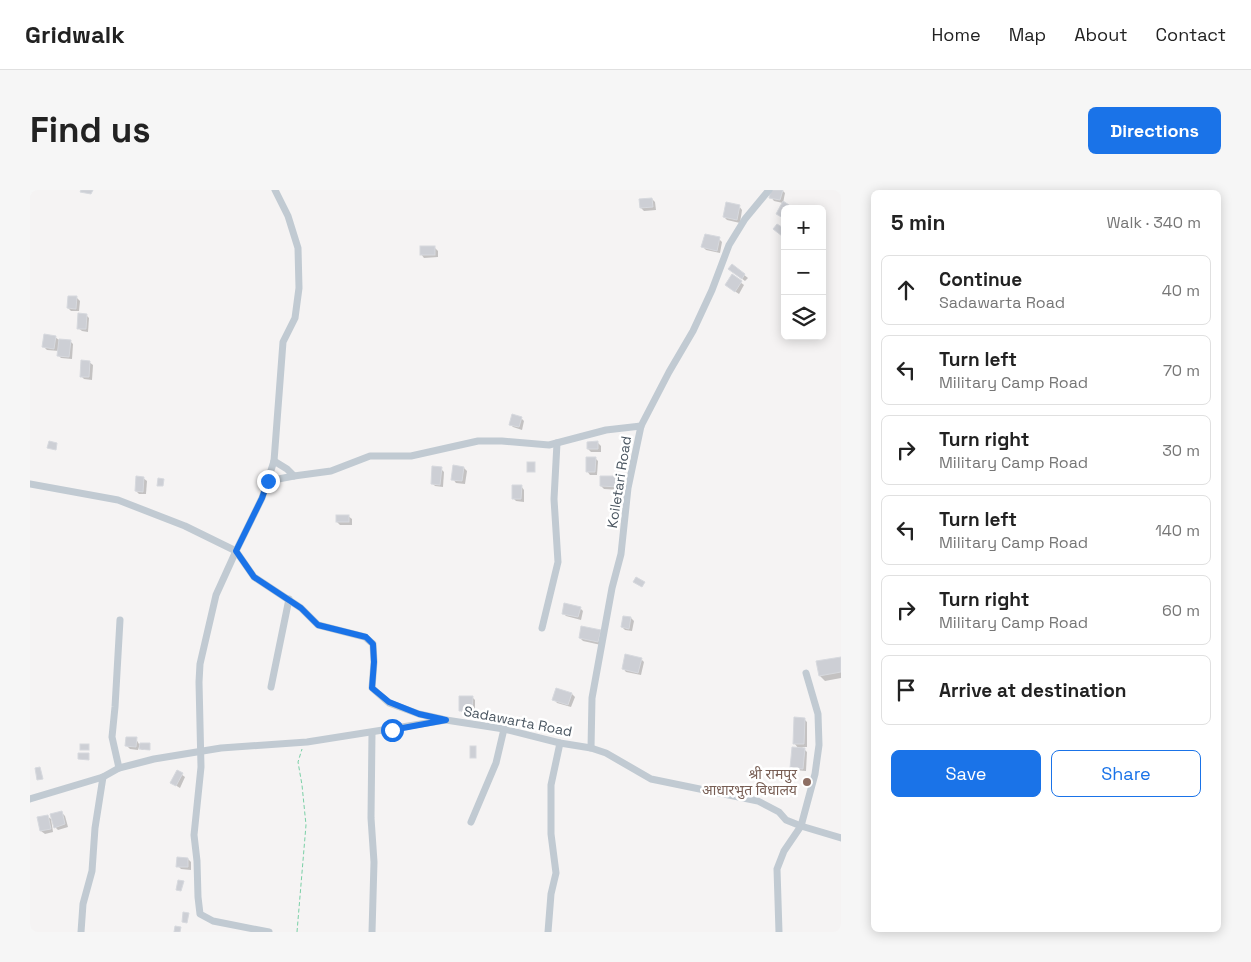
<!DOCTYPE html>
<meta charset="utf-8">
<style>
:root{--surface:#fff;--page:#f6f6f6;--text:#222;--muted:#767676;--line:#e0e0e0;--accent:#1a73e8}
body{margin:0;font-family:"Space Grotesk","Noto Sans Devanagari",sans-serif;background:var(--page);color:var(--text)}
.controls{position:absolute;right:15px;top:15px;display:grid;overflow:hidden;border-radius:8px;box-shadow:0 2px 12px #0003}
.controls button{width:45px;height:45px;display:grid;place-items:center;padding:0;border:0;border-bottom:1px solid var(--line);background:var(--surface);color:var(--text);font:25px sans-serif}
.stop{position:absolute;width:15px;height:15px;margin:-11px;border:4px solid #1a73e8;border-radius:50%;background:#fff}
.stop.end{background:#1a73e8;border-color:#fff;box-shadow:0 1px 5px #0008}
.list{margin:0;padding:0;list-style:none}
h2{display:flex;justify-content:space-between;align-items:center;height:65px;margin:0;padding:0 20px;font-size:21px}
h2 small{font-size:16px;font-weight:400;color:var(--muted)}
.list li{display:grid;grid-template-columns:32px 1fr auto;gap:15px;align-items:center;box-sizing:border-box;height:70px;margin:0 10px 10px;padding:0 10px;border:1px solid var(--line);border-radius:8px}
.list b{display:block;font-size:19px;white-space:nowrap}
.list p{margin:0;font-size:16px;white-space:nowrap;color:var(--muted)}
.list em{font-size:16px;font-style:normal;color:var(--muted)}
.actions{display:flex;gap:10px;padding:15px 20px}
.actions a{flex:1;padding:11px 0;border:1px solid var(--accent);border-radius:8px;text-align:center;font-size:18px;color:var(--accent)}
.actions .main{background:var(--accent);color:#fff}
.icon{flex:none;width:28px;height:28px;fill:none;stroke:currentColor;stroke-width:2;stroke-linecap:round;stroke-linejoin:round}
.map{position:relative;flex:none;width:811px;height:742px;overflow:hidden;border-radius:8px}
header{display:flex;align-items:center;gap:30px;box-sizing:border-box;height:70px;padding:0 25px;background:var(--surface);border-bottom:1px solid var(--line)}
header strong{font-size:24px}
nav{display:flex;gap:28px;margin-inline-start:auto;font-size:18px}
.intro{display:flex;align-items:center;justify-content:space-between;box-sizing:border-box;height:120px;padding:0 30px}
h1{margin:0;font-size:35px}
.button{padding:12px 22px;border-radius:8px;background:var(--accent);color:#fff;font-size:18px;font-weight:700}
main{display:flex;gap:30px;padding:0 30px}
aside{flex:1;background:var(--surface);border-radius:8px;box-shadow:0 2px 12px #0003}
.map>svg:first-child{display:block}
.shadow{fill:#0003}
.building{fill:#cdcfd5;stroke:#d7d9de}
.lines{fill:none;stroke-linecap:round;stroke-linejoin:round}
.path{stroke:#7ad0a6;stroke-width:1;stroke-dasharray:4 2.5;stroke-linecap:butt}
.minor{stroke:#c1cad2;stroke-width:7}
.route{stroke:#1a73e8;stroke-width:6}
.education-dot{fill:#8d6e63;stroke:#fff;stroke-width:2}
.labels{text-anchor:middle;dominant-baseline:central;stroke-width:5;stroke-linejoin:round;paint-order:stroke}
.street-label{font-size:14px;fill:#4a5661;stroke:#fff}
.education-label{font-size:14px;fill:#785e54;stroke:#fff;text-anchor:end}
</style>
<header>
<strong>Gridwalk</strong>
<nav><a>Home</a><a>Map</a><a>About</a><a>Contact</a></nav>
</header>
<div class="intro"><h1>Find us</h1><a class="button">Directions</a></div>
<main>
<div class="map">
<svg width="811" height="742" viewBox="0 0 811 742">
<rect width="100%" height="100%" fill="#f5f3f3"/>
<g class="shadow">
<path d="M742 0H752L755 3 753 13 744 11 741 7Z"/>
<path d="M622 9 625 12 626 20 614 21 611 18Z"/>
<path d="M709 16 712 20 710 33 697 30 694 27Z"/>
<path d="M689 49 692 52 690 63 676 60 673 57Z"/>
<path d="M405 58 408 61V67L394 68 391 64Z"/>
<path d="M703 76 718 88 715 91 703 82Z"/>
<path d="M702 86 714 95 709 104 700 98Z"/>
<path d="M46 107 50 111 49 121H41L38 118Z"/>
<path d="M56 125 59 128 58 142 52 141 48 138Z"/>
<path d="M25 147 29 150 40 151 43 154 42 169 31 168 28 165 29 161 17 160 14 157Z"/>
<path d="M59 172 63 175 62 190 54 189 51 186Z"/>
<path d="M491 228 494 231 492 240 483 237 480 234Z"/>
<path d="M568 253 571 256V262H561L558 259Z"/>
<path d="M565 268 568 271 567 285H560L557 281Z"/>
<path d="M434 278 437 281 435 294 426 293 423 289Z"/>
<path d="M411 279 414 282 413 297 405 296 402 293Z"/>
<path d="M113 288 117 291 116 304H109L106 301Z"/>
<path d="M588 288 592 291 591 300 574 299 571 296Z"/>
<path d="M491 296 494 300V312L486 311 483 308Z"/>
<path d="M318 326 322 329V335H310L307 332Z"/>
<path d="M550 418 553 421 551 430 536 426 533 423Z"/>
<path d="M601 428 604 431 602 441 595 440 592 437Z"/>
<path d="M570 442 573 445 571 455 553 451 550 448Z"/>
<path d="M811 468V488L795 491 790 486Z"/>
<path d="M611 469 614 472 611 485 596 482 593 478Z"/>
<path d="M527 499 542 504 545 507 541 517 527 513 524 509Z"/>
<path d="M442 507 445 510V523H433L430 520Z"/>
<path d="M774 529 777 532V557H772L777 562 776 581 765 580 762 577 769 559 764 553Z"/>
<path d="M106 549 109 554H120V560H112L109 557 108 560 100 559 97 556Z"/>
<path d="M148 582 155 587 150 598 142 593Z"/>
<path d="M32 623 35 626 38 637 28 640 25 637Z"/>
<path d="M17 626 21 629 23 642 15 644 11 641 8 628Z"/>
<path d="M158 669 161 672V680L151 679 148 676Z"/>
</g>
<g class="building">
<path d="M51 0H63L61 4 50 2Z"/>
<path d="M741 0H753L750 10 739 8Z"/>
<path d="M622 8 623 17 610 18 609 9Z"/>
<path d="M753 11 765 19H755V29L746 24Z"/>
<path d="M696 12 710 15 707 30 693 27Z"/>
<path d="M747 34 755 39 752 46 743 39Z"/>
<path d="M675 44 690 47 687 61 671 57Z"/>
<rect x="390" y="56" width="15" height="9"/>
<path d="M702 74 715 84 712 89 698 79Z"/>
<path d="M702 84 712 91 705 102 695 95Z"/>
<path d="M38 106H47L46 119 37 118Z"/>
<path d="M48 123 57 124 56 139H47Z"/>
<path d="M14 144 26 146 24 159 12 157Z"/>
<path d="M29 149 41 150 39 167 27 166Z"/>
<path d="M51 170 60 171 59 187H50Z"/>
<path d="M482 224 492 227 489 237 479 235Z"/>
<path d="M19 251 27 253 26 260 17 258Z"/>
<path d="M568 251V259H557V252Z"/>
<path d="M556 267H566L565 282H556Z"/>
<rect x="497" y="272" width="8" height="10"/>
<path d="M423 275 434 277 432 291 421 290Z"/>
<path d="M402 276 412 277 410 295 401 294Z"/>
<path d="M106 286 114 287 113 302 105 301Z"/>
<path d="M570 286H589V297L570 296Z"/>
<path d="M128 288 134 289 133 296H127Z"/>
<path d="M482 295H492L491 309H482Z"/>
<rect x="306" y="325" width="13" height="7"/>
<path d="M606 387 615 392 612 397 603 392Z"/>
<path d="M534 413 551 417 548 427 532 424Z"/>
<path d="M593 426 601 427 599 439 591 437Z"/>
<path d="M551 436 571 440 568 452 549 448Z"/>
<path d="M595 464 612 468 608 483 592 479Z"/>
<path d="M811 467V482L789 486 786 471Z"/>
<path d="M526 498 542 503 538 515 522 510Z"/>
<path d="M429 506H443L442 521H429Z"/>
<path d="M764 527 775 528 774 554H763Z"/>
<path d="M96 547H107L106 557 95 556Z"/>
<path d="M110 553H120V560L109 559Z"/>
<rect x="50" y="554" width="9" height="6"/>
<rect x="440" y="556" width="6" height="12"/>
<path d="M762 557 775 558 773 579 760 578Z"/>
<path d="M48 563H59V570L48 569Z"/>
<path d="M10 577 13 589 7 590 5 578Z"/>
<path d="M147 580 153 583 146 596 140 593Z"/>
<path d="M32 621 35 634 24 638 20 624Z"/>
<path d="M18 625 21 639 10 641 7 627Z"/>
<path d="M147 667 158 668V677H146Z"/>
<path d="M148 690 154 691 151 701 146 700Z"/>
<path d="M153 722 159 723 157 733 152 732Z"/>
<path d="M145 736 151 737 150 742H144Z"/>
</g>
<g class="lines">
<path class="path" d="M267 742 276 635 272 595 268 572 272 559"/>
<g class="minor">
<path d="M245 0 258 26 268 58 269 98 265 128 253 152 244 271 232 308 206 361 224 387 271 418 288 435 335 447 343 454 344 472 342 498 359 513 389 524 412 529"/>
<path d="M244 271 257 279 264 286 301 281 340 266H381L448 251H472L519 255 576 240 611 236"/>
<path d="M238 291 264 286"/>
<path d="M0 294 88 310 155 336 206 361 186 405 170 474 169 492 171 577 164 645 167 671 168 707 170 724 183 731 239 742"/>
<path d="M512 438 528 372 524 309 527 253"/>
<path d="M241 497 259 409"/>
<path d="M561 558 562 508 582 398 591 364 598 298 611 236 639 182 663 141 682 100 699 55 715 29 739 0"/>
<path d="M89 578 82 547 85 517 90 430"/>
<path d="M0 609 73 587 89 578 124 569 191 558 277 552 416 530 474 539 530 553 561 558 576 563 621 589 728 611 749 622 756 630 771 636 811 648"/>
<path d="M441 632 466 573 474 539"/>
<path d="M51 742 53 714 62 681 65 638 73 587"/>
<path d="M342 742 344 672 341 628 342 543"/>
<path d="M518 742 521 704 526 683 521 644V595L530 553"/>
<path d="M749 742 747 679 754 661 771 636 785 584 789 555 788 524 776 483"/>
</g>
</g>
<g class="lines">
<path class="route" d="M238 291 232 308 206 361 224 387 271 418 288 435 336 447 343 454 344 472 342 498 359 512 389 524 416 530 362 540"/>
</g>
<circle class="education-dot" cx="777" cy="592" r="5"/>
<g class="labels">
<g class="street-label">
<text transform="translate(589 292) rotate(-81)">Koiletari Road</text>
<text transform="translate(488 531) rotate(11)">Sadawarta Road</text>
</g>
<g class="education-label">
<text x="767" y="584">श्री रामपुर<tspan x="767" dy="16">आधारभुत विधालय</tspan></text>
</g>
</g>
</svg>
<div class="controls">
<button>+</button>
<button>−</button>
<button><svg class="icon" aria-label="layers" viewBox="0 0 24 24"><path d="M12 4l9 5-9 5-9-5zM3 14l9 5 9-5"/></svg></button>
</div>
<div class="stop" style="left:362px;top:540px"></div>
<div class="stop end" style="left:238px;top:291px"></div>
</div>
<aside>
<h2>5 min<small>Walk · 340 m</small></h2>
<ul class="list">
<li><svg class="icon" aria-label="ahead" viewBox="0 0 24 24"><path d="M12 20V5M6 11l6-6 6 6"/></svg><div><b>Continue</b><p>Sadawarta Road</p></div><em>40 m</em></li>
<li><svg class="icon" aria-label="left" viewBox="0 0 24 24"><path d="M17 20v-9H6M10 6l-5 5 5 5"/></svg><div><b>Turn left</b><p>Military Camp Road</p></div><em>70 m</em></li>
<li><svg class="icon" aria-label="right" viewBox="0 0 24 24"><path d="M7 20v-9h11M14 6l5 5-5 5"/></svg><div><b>Turn right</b><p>Military Camp Road</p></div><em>30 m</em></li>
<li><svg class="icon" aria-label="left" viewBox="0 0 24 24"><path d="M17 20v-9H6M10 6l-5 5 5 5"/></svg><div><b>Turn left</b><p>Military Camp Road</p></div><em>140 m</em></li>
<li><svg class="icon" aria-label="right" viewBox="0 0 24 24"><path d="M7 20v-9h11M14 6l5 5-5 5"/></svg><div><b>Turn right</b><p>Military Camp Road</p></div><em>60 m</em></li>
<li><svg class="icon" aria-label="arrive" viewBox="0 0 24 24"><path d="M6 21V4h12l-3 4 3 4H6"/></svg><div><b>Arrive at destination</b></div></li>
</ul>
<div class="actions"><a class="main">Save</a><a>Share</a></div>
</aside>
</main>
